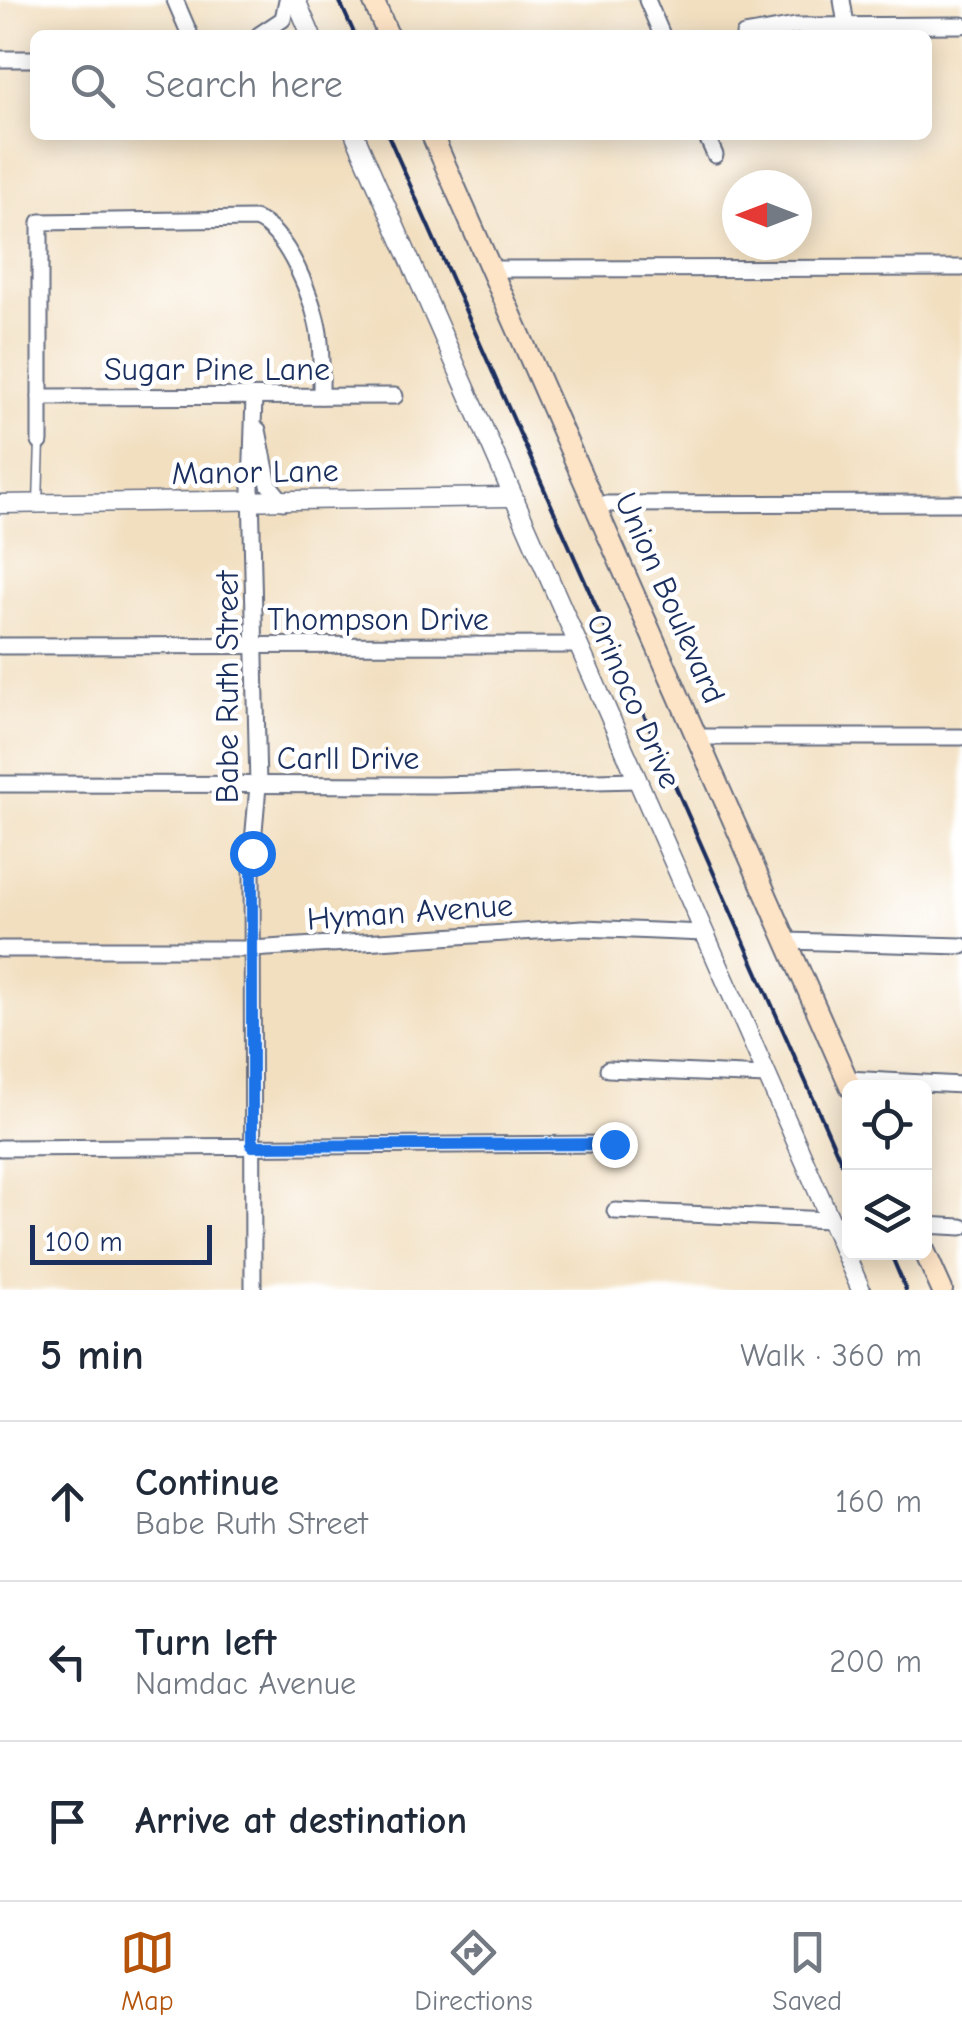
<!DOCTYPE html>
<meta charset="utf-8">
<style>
:root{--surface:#fff;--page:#f6f6f7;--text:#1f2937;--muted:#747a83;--line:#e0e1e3;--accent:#b45309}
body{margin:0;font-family:"Comic Neue",sans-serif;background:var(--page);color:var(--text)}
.controls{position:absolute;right:30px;bottom:30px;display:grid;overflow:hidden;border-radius:15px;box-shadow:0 5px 25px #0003}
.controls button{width:90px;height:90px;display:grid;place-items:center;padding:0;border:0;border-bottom:2px solid var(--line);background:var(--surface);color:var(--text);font:50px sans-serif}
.compass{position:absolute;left:722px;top:170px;width:90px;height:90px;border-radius:50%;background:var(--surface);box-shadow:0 5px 25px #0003;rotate:270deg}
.scale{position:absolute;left:30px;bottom:25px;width:182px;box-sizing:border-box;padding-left:10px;border:5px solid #1b2f5e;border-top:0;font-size:28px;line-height:35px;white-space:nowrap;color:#1b2f5e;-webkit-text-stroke:8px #fff;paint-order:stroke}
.stop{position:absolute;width:30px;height:30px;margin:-22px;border:8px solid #1a73e8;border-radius:50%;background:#fff}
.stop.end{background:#1a73e8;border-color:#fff;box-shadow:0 2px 10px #0008}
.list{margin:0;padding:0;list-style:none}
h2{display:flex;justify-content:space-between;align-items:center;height:130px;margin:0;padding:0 40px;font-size:42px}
h2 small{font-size:32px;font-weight:400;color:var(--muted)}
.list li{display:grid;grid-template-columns:65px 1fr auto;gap:30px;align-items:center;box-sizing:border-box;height:160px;padding:0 40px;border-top:2px solid var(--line)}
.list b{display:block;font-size:38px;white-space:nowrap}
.list p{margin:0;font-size:32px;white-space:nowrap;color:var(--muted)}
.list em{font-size:32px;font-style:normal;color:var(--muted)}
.icon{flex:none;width:55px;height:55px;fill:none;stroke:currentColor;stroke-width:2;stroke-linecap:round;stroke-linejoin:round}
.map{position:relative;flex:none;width:962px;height:1290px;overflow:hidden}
.search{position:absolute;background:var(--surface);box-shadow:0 5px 25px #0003;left:30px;right:30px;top:30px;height:110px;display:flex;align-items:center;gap:25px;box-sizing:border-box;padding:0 35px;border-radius:15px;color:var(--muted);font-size:38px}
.sheet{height:610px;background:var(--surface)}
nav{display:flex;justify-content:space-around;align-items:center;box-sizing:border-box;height:140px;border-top:2px solid var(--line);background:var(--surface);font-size:28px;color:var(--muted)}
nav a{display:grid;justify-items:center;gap:5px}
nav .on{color:var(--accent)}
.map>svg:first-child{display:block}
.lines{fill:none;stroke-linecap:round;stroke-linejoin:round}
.service-casing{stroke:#666d80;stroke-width:11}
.minor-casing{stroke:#666d80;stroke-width:19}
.tertiary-casing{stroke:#666d80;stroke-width:21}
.secondary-casing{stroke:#666d80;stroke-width:24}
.service{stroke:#fff;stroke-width:8}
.minor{stroke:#fff;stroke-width:15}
.tertiary{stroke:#fff;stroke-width:18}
.secondary{stroke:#fee4c6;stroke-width:20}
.rail{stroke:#1b2f5e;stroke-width:4}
.route{stroke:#1a73e8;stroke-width:12}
.labels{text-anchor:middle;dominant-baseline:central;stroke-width:9;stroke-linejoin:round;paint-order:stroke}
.street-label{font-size:32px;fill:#1b2f5e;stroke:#fff}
</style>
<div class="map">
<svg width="962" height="1290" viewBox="0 0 962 1290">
<rect width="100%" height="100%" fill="#fff"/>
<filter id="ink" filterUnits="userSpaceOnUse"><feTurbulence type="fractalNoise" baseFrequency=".01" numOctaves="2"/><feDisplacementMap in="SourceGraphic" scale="20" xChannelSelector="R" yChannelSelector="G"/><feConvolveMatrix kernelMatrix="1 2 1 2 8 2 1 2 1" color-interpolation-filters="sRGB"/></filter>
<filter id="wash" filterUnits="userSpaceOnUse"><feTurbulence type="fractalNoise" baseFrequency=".0048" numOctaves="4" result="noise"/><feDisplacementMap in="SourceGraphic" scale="40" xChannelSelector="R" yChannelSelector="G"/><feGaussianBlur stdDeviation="2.25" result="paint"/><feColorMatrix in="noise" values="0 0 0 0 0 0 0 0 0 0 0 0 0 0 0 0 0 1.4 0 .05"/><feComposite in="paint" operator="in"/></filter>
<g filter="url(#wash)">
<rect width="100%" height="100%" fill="#f2dfc0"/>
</g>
<g filter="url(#ink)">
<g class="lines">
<defs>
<path id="service" d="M38 502 40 442"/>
<g id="minor">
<path d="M175 0 190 35"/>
<path d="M647 0 662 35"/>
<path d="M842 0 846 25"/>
<path d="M259 35 283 19 287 0"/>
<path d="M744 35 796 26 962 25"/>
<path d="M0 59H35"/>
<path d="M706 135 715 155"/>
<path d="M490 269 962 268"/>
<path d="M40 397 395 396"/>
<path d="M258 430 269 485 283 502"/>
<path d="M40 442V222L255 219C287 230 314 300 319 333 322 354 321 375 321 396"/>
<path d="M596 504 962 503"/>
<path d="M0 646 577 645"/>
<path d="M698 737H962"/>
<path d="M0 784 437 785 636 780"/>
<path d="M787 941 962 946"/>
<path d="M0 949H252L583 928 704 933"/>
<path d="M608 1069 766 1076"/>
<path d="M847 1079 962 1085"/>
<path d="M0 1148 614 1144"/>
<path d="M615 1211 830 1220"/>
<path d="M924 1225 962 1227"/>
<path d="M253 1290 252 853 258 786 251 488 254 397"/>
</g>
<g id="tertiary">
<path d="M296 0 311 35"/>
<path d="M355 135 861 1290"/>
<path d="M0 504 511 497"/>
</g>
<g id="secondary">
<path d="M373 0 388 35"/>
<path d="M432 135 851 1088"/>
<path d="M924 1250 942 1290"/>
</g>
</defs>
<use href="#service" class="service-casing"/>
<use href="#minor" class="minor-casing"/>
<use href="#tertiary" class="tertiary-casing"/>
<use href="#secondary" class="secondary-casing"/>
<use href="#service" class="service"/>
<use href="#minor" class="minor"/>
<use href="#tertiary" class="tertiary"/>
<use href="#secondary" class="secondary"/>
<g class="rail">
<path d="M339 0 355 35"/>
<path d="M388 135 850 1182"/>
<path d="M890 1252 906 1290"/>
</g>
</g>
</g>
<g class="lines" filter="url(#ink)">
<path class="route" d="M252 853V1146L614 1144"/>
</g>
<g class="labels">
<g class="street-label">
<text x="217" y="369">Sugar Pine Lane</text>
<text transform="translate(255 472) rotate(-1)">Manor Lane</text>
<text transform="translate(670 598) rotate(66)">Union Boulevard</text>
<text x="378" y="619">Thompson Drive</text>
<text transform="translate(227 687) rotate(-90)">Babe Ruth Street</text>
<text transform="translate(634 701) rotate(66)">Orinoco Drive</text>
<text x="348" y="758">Carll Drive</text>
<text transform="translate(410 912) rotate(-4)">Hyman Avenue</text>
</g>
</g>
</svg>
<div class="controls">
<button><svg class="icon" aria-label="locate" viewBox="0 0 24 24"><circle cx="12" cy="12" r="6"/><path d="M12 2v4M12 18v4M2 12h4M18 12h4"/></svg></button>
<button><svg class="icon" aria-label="layers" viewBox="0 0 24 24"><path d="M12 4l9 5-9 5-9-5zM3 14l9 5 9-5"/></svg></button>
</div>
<svg class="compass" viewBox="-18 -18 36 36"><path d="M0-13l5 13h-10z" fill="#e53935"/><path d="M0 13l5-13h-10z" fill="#747a83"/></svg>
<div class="scale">100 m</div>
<div class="stop" style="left:252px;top:853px"></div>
<div class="stop end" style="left:614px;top:1144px"></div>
<div class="search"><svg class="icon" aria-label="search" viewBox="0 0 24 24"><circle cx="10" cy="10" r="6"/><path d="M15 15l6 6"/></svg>Search here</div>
</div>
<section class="sheet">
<h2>5 min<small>Walk · 360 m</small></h2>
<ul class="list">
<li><svg class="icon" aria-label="ahead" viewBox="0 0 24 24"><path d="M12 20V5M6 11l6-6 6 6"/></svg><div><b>Continue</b><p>Babe Ruth Street</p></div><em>160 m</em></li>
<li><svg class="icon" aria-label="left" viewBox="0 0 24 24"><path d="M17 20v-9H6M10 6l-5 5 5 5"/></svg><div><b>Turn left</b><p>Namdac Avenue</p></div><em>200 m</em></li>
<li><svg class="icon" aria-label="arrive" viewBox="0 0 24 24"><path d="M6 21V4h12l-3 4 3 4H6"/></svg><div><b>Arrive at destination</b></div></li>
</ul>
</section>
<nav>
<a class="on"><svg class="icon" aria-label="map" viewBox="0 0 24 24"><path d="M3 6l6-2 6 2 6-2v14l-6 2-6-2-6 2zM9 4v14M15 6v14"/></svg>Map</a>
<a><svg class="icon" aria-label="directions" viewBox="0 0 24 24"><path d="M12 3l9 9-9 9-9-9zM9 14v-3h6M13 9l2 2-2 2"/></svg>Directions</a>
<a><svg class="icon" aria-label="saved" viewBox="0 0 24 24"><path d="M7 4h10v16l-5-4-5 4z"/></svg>Saved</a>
</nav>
